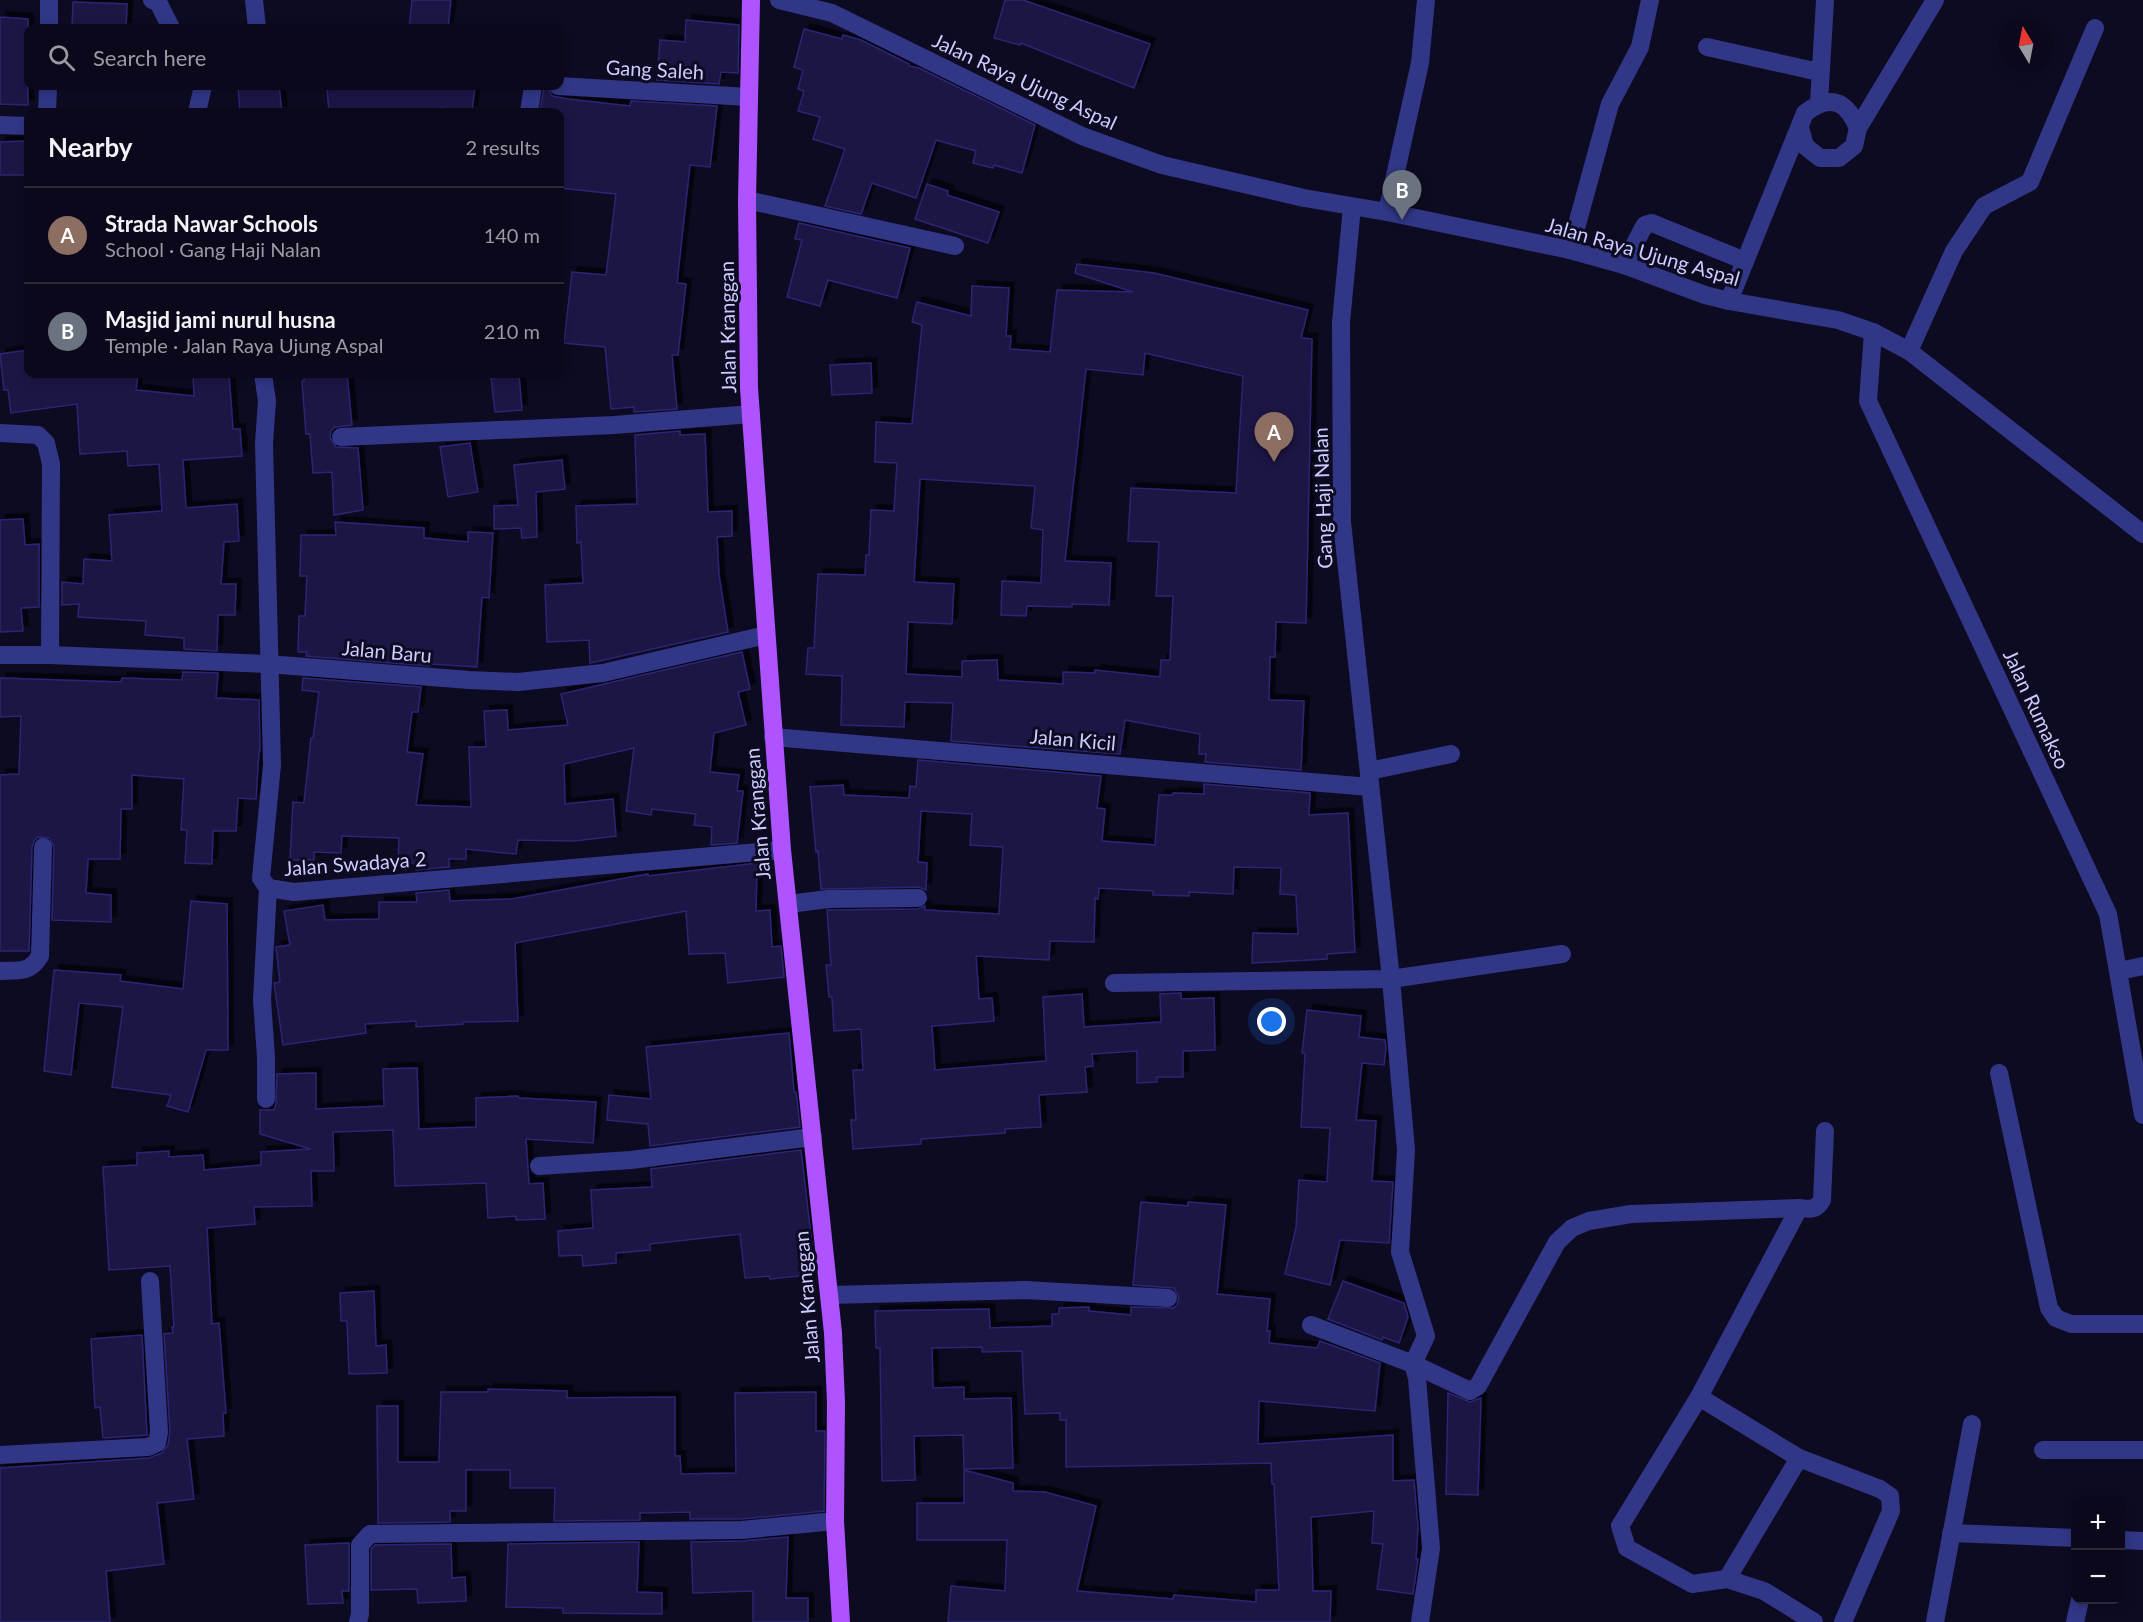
<!DOCTYPE html>
<meta charset="utf-8">
<style>
:root{--surface:#0a081a;--page:#131123;--text:#f1f3f6;--muted:#999aa2;--line:#2a2939;--accent:#00f7f6}
body{margin:0;font-family:Lato,sans-serif;background:var(--page);color:var(--text)}
.controls{position:absolute;right:18px;bottom:18px;display:grid;overflow:hidden;border-radius:12px;box-shadow:0 3px 9px #0003}
.controls button{width:54px;height:54px;display:grid;place-items:center;padding:0;border:0;border-bottom:2px solid var(--line);background:var(--surface);color:var(--text);font:30px sans-serif}
.compass{position:absolute;left:1999px;top:18px;width:54px;height:54px;border-radius:50%;background:var(--surface);box-shadow:0 3px 9px #0003;rotate:350deg}
.you{position:absolute;left:1272px;top:1022px;width:21px;height:21px;margin:-15px;border:4px solid #fff;border-radius:50%;background:#1a73e8;box-shadow:0 0 0 9px #1a73e833}
.badge{display:grid;place-items:center;width:39px;height:39px;border-radius:50%;background:var(--accent);color:#fff;font-size:20px;font-weight:700}
.pin{position:absolute;translate:-50% -50px;filter:drop-shadow(0 2px 3px #0008)}
.pin::after{content:'';position:absolute;top:32px;width:21px;height:18px;background:inherit;clip-path:polygon(0 0,100% 0,50% 100%)}
.list{margin:0;padding:0;list-style:none}
h2{display:flex;justify-content:space-between;align-items:center;height:78px;margin:0;padding:0 24px;font-size:26px}
h2 small{font-size:20px;font-weight:400;color:var(--muted)}
.list li{display:grid;grid-template-columns:39px 1fr auto;gap:18px;align-items:center;box-sizing:border-box;height:96px;padding:0 24px;border-top:2px solid var(--line)}
.list b{display:block;font-size:22px;white-space:nowrap}
.list p{margin:0;font-size:20px;white-space:nowrap;color:var(--muted)}
.list em{font-size:20px;font-style:normal;color:var(--muted)}
.icon{flex:none;width:33px;height:33px;fill:none;stroke:currentColor;stroke-width:2;stroke-linecap:round;stroke-linejoin:round}
.map{position:relative;flex:none;width:2143px;height:1622px;overflow:hidden}
.search{position:absolute;background:var(--surface);box-shadow:0 3px 9px #0003;left:24px;top:24px;width:540px;height:66px;display:flex;align-items:center;gap:15px;box-sizing:border-box;padding:0 21px;border-radius:12px;color:var(--muted);font-size:22px}
.panel{position:absolute;background:var(--surface);box-shadow:0 3px 9px #0003;left:24px;top:108px;width:540px;height:270px;border-radius:12px}
.map>svg:first-child{display:block}
.building{fill:#1a1545;stroke:#2c2573;stroke-width:1.5;fill-rule:evenodd;filter:url(#shadow)}
.lines{fill:none;stroke-linecap:round;stroke-linejoin:round}
.minor{stroke:#313786;stroke-width:18}
.major{stroke:#ad53ff;stroke-width:18}
.labels{text-anchor:middle;dominant-baseline:central;stroke-width:6;stroke-linejoin:round;paint-order:stroke}
.street-label{font-size:20px;fill:#cdccff;stroke:#0d0b22}
</style>
<div class="map">
<svg width="2143" height="1622" viewBox="0 0 2143 1622">
<defs>
<filter id="shadow"><feDropShadow dx="5.5" dy="-5.5" stdDeviation="0" flood-color="#0009"/></filter>
</defs>
<rect width="100%" height="100%" fill="#0d0b22"/>
<g class="building">
<path d="M412 0H451L448 28H409Z"/>
<path d="M1005 0H1023L1150 44 1134 88 1021 43 1020 45 994 38Z"/>
<path d="M73 2 127 4 126 28H72Z"/>
<path d="M0 17 28 19V105L0 104Z"/>
<path d="M686 20 739 25 738 73 721 72 719 84 657 80 660 40 685 42Z"/>
<path d="M804 29 842 39 843 35 861 40 909 64V66L919 68 1035 125 1022 173 994 165 993 168 973 163 976 151 936 140 916 198 872 183 861 214 825 206 845 149 813 139 820 117 798 111 804 91 798 89 803 70 794 67Z"/>
<path d="M238 86H279L282 112H240Z"/>
<path d="M356 86H475L472 111 441 108 440 112H329L327 87Z"/>
<path d="M544 87H547L552 96 568 99 630 106 631 101 717 106 710 167 690 165 677 283 686 284 678 355H672L677 409 634 412V407L611 409 605 347 564 343 572 272 606 275 616 194 560 188V112H540Z"/>
<path d="M28 141V175H0V142Z"/>
<path d="M927 184 948 191 947 195 999 212 988 243 915 219Z"/>
<path d="M799 223 910 248 897 298 828 280 820 306 787 297 802 240 795 239Z"/>
<path d="M1077 264 1154 273 1308 310 1301 338 1312 339 1306 623 1276 622 1275 657H1270L1269 700 1304 701 1301 770 1205 762 1206 754H1199L1200 734 1125 720 1120 754 951 741 953 703 905 702 904 727 841 725 842 676 806 674 808 648H814L818 574 865 575 866 555H869L871 510 894 511 897 463 875 462 876 422 912 424 922 325 912 322 917 302 971 316 972 286 1009 288 1006 336H1011L1010 349 1050 352 1057 290 1133 292 1075 273ZM1145 353 1243 376 1236 493 1131 488 1128 541 1159 542 1156 596H1173L1170 660H1161L1160 677 1095 670V673L1063 672V684L998 680 997 660 962 661V677L906 674 908 622 952 624 954 584 914 582 920 479 1035 486 1031 528 1043 530 1041 583 1002 581 1001 615 1026 616 1027 606 1072 607V604L1109 605 1111 563 1065 561 1086 369 1143 375Z"/>
<path d="M28 350V374H138L136 390 194 396 193 374H229L233 429H240L242 456 183 460 186 508 237 504 239 541 224 542 221 584H236L235 615H218L217 651 184 649V638L145 635 146 621 78 617 79 604 62 605V582L83 584 84 559 112 561 109 515 162 511 159 464 128 466 127 451 80 454 77 404 11 413 8 390H4L0 354Z"/>
<path d="M871 363 872 393 832 395 830 365Z"/>
<path d="M304 374H347L352 425 335 427 331 431 330 438 336 447 358 448 363 510 334 515 332 472 313 473 310 434H306L302 381H304Z"/>
<path d="M519 375 522 410 495 412 491 378Z"/>
<path d="M680 431V435L705 434 708 512 732 511V536L717 537 719 575 728 632 590 663 589 640 547 642 545 585 583 583 581 542 577 543 576 506 637 504 635 435Z"/>
<path d="M470 443 478 492 448 497 440 447Z"/>
<path d="M562 460 565 489 536 492 537 537 522 538 521 528 494 529V506L518 505 514 465Z"/>
<path d="M23 519 25 545 39 544V607L21 608 23 631 0 632V520Z"/>
<path d="M335 522 424 528V538L468 542V532L493 533 489 598 482 597 477 667 431 664 430 666 306 656 307 652H298L299 616H305L307 576H300L301 535H336Z"/>
<path d="M742 652 750 689 738 692 746 725 714 733 710 772 739 775 737 791H743L737 843 711 845 712 827 694 825 696 814 652 809 651 815 626 811 634 748 564 764 565 804 613 799 616 836 574 841 518 840 516 854 466 849V859H449V867L416 870V863H398L399 838 342 836 341 853 314 852V860H290L293 802 304 803 311 738H313L319 692 302 690 303 678 421 687 418 712H412L407 752 423 754 416 805 471 807 469 747H486L484 711 507 710 508 730 568 725 561 694Z"/>
<path d="M183 672 218 673 216 698 259 700 260 751H259L256 799 238 798 236 831H213L212 864 185 863 187 830H181L184 779 132 775V809H121L120 859H88L86 893 111 895V922L52 920 54 847 49 838 38 837 34 841 32 847 29 951H0V775L19 774 21 716 0 717V678L121 682 122 678 182 680Z"/>
<path d="M918 760 1101 776 1097 808 1105 809 1102 841 1155 845 1159 795H1173V793L1204 794V784L1310 793 1309 815 1348 813 1355 952 1327 954V959L1252 963 1253 933 1298 934 1296 895 1280 894 1281 868 1234 867 1233 894 1189 892V896L1153 895V891L1099 888 1098 899 1095 898 1094 942 1050 941 1049 960 976 956 979 999 992 998 994 1021 932 1026 935 1070 1046 1061 1043 997 1082 994 1084 1027 1161 1022 1160 994 1181 993V999L1214 998 1215 1050 1183 1051V1077H1157V1082L1137 1083V1051L1092 1054 1093 1066 1085 1067 1087 1092 1039 1095 1041 1127 1005 1129V1133L921 1139V1144L853 1149 851 1120H856L853 1070H863L861 1029 834 1031 832 997H829L826 965H831L827 910 918 909 925 906V910L999 914 1003 847 970 845 972 814 921 811 918 862 927 863 926 890 918 887 821 889 818 851 816 852 810 787 843 785 844 795 909 798 910 786 916 787Z"/>
<path d="M757 863 756 911 770 910 772 947 781 946 784 977 728 983 725 953 689 954 686 911 515 943 518 1021 463 1022V1024L416 1027V1021L365 1024 366 1033 283 1045 274 983 280 982 276 947 290 945 284 911 323 905 325 920 379 919V902H417L416 893 449 890 450 901 512 899 648 874V876Z"/>
<path d="M191 901 227 904 228 1050H206L188 1112 167 1106 171 1095 112 1087 123 1007 79 1003 71 1075 44 1071 54 970 121 975 120 981 183 989Z"/>
<path d="M1307 1010 1361 1016 1359 1037 1385 1040 1386 1048 1384 1065 1362 1063 1356 1120 1376 1121 1372 1181 1393 1182 1389 1243 1340 1240 1330 1285 1285 1274 1296 1228 1299 1180 1327 1182 1330 1128 1301 1127 1305 1054 1302 1053Z"/>
<path d="M789 1033 794 1092H796L800 1127 650 1146 648 1124 607 1120 609 1095 651 1099 646 1047Z"/>
<path d="M417 1068 419 1129 476 1127V1098L518 1096 519 1098 596 1102 593 1143 526 1139 529 1184 543 1183 545 1219 516 1220V1216L488 1218 486 1183 395 1186 393 1130 333 1132 334 1171H311L312 1206 254 1207 255 1224 207 1228 212 1324 219 1323 226 1413H223L224 1436 187 1439 194 1499 157 1503 164 1564 106 1571 110 1622H0V1468L149 1458 162 1453 168 1445 170 1431 164 1334 173 1333 172 1327H174L170 1266 109 1270 103 1167 137 1165V1153L169 1151V1157L203 1155 204 1170 261 1165V1152L311 1149 260 1134V1110H274L276 1104 277 1074 316 1073V1109L384 1106 383 1069Z"/>
<path d="M801 1150 812 1245 805 1246 808 1275 770 1279 769 1276 745 1278 740 1234 650 1244V1250L616 1253V1263L583 1266 582 1255 559 1256 558 1231 593 1228 591 1190 652 1187 651 1169Z"/>
<path d="M1141 1202 1188 1206V1202L1226 1205 1217 1294 1270 1299 1267 1331H1270L1269 1343 1317 1348 1320 1341 1380 1363 1375 1411 1259 1401 1258 1444 1393 1435V1481L1414 1480 1418 1528 1416 1559H1418L1413 1594 1377 1589 1383 1544 1372 1543 1374 1511 1311 1517 1313 1591H1331L1330 1622H948L951 1586 1005 1591 1007 1540H917V1503H964V1470L1013 1483V1491L1045 1492 1096 1506 1077 1591 1173 1599 1174 1595 1256 1602V1590H1279L1274 1484H1272L1271 1463 1066 1467V1420H1060V1413L1025 1414 1022 1351 982 1352V1347L932 1348 933 1388 964 1387V1399L1011 1398 1013 1468 964 1469 963 1435 914 1436 915 1480 882 1481 880 1348H876L875 1311 989 1309 990 1328 1052 1326V1314H1059V1308L1089 1307V1311L1131 1315V1307L1173 1308 1177 1305 1179 1298 1174 1288 1133 1285Z"/>
<path d="M1343 1281 1404 1303 1408 1317 1399 1343 1383 1337 1382 1340 1328 1319Z"/>
<path d="M374 1291 376 1346 386 1345 387 1373 349 1374 347 1321H341L340 1293Z"/>
<path d="M142 1335 147 1435 103 1438 100 1407 95 1408 91 1339Z"/>
<path d="M488 1389 567 1391V1398L675 1397V1456H680L681 1474 736 1473 735 1393 816 1392V1431H825L824 1511 741 1519H690V1512L640 1513V1520L554 1521 555 1488H510V1470H466V1511H450V1522L378 1523 377 1406H398V1462H439L441 1392H488Z"/>
<path d="M1448 1393 1470 1402 1481 1398 1478 1495 1446 1494Z"/>
<path d="M788 1537 786 1598H808V1622H753V1591L693 1593 691 1542 742 1541Z"/>
<path d="M639 1542 637 1592 662 1593V1614L563 1613V1608L506 1607 508 1544Z"/>
<path d="M349 1543V1591H342L343 1603 308 1604 305 1545Z"/>
<path d="M451 1544 452 1578 465 1577 466 1601 418 1603 417 1589 371 1590V1549L375 1545Z"/>
</g>
<g class="lines">
<g class="minor">
<path d="M152 0 158 2 171 28"/>
<path d="M254 0 257 28"/>
<path d="M779 0 832 13 1082 136 1162 165 1304 198 1387 212 1570 250 1624 265 1705 295 1729 301 1838 320 1873 332 1909 351 2143 534"/>
<path d="M49 28V0"/>
<path d="M1707 47 1819 72"/>
<path d="M558 86 749 97"/>
<path d="M1819 103 1825 0"/>
<path d="M47 112 48 86"/>
<path d="M197 112 203 86"/>
<path d="M529 112 533 86"/>
<path d="M0 125 28 126"/>
<path d="M1800 128 1805 146 1820 158H1839L1854 146 1858 128 1935 0"/>
<path d="M747 200 955 246"/>
<path d="M1352 207 1341 322 1342 522 1391 979 1406 1150 1400 1252 1426 1336 1413 1364 1417 1378 1431 1548 1420 1622"/>
<path d="M1387 212 1420 63 1426 0"/>
<path d="M1570 250 1610 104 1640 47 1650 0"/>
<path d="M1624 265 1642 230 1645 225 1652 223 1745 261"/>
<path d="M1729 301 1805 113C1830 94 1846 100 1858 128"/>
<path d="M1873 332 1868 401 2108 914 2143 1115"/>
<path d="M1909 351 1954 251 1984 206 2030 182 2095 28"/>
<path d="M263 374 267 401 264 443 272 765 261 878 268 888 294 892 782 850"/>
<path d="M0 433 38 435 46 443 51 464 50 655"/>
<path d="M341 437 614 425 751 414"/>
<path d="M0 655H50L268 664 469 680 518 682 603 673 766 635"/>
<path d="M773 737 1370 787"/>
<path d="M1369 771 1451 754"/>
<path d="M789 904 828 899 918 898"/>
<path d="M0 971C18 970 29 974 40 956L43 847"/>
<path d="M2119 971 2143 966"/>
<path d="M1114 983 1391 979 1562 954"/>
<path d="M1999 1073 2049 1308 2056 1318 2071 1324H2143"/>
<path d="M266 1099V1057L262 1000 268 888"/>
<path d="M539 1166 631 1160 813 1137"/>
<path d="M1799 1208 1699 1397 1620 1526 1627 1548 1692 1584 1727 1579 1764 1591 1814 1622"/>
<path d="M829 1295 1025 1290 1168 1298"/>
<path d="M1311 1325 1413 1364 1470 1391 1478 1386 1557 1242 1572 1228 1589 1221 1631 1214 1799 1208C1810 1209 1816 1211 1822 1200L1825 1131"/>
<path d="M1699 1397 1799 1458 1727 1579"/>
<path d="M2043 1450H2143"/>
<path d="M0 1455 148 1447 157 1443 159 1432 150 1281"/>
<path d="M1799 1458 1880 1489 1890 1496 1891 1511 1843 1622"/>
<path d="M1951 1533 2076 1538"/>
<path d="M2120 1540 2143 1541"/>
<path d="M358 1622 360 1614V1545L370 1534 742 1530 835 1521"/>
<path d="M1935 1622 1972 1424"/>
<path d="M2075 1622 2080 1600"/>
</g>
<path class="major" d="M751 0 747 200 749 388 782 850 833 1333 836 1402 835 1521 841 1622"/>
</g>
<g class="labels">
<g class="street-label">
<text transform="translate(655 69) rotate(3)">Gang Saleh</text>
<text transform="translate(1025 81) rotate(25)">Jalan Raya Ujung Aspal</text>
<text transform="translate(1643 251) rotate(16)">Jalan Raya Ujung Aspal</text>
<text transform="translate(727 327) rotate(-91)">Jalan Kranggan</text>
<text transform="translate(1322 498) rotate(-92)">Gang Haji Nalan</text>
<text transform="translate(387 651) rotate(5)">Jalan Baru</text>
<text transform="translate(2037 709) rotate(65)">Jalan Rumakso</text>
<text transform="translate(1073 739) rotate(5)">Jalan Kicil</text>
<text transform="translate(757 814) rotate(-95)">Jalan Kranggan</text>
<text transform="translate(355 863) rotate(-4)">Jalan Swadaya 2</text>
<text transform="translate(806 1297) rotate(-95)">Jalan Kranggan</text>
</g>
</g>
</svg>
<div class="controls">
<button>+</button>
<button>−</button>
</div>
<svg class="compass" viewBox="-18 -18 36 36"><path d="M0-13l5 13h-10z" fill="#e53935"/><path d="M0 13l5-13h-10z" fill="#999aa2"/></svg>
<div class="you"></div>
<div class="pin badge" style="left:1274px;top:462px;background:#8d6e63">A</div>
<div class="pin badge" style="left:1402px;top:220px;background:#6b7280">B</div>
<div class="search"><svg class="icon" aria-label="search" viewBox="0 0 24 24"><circle cx="10" cy="10" r="6"/><path d="M15 15l6 6"/></svg>Search here</div>
<section class="panel">
<h2>Nearby<small>2 results</small></h2>
<ul class="list">
<li><span class="badge" style="background:#8d6e63">A</span><div><b>Strada Nawar Schools</b><p>School · Gang Haji Nalan</p></div><em>140 m</em></li>
<li><span class="badge" style="background:#6b7280">B</span><div><b>Masjid jami nurul husna</b><p>Temple · Jalan Raya Ujung Aspal</p></div><em>210 m</em></li>
</ul>
</section>
</div>
